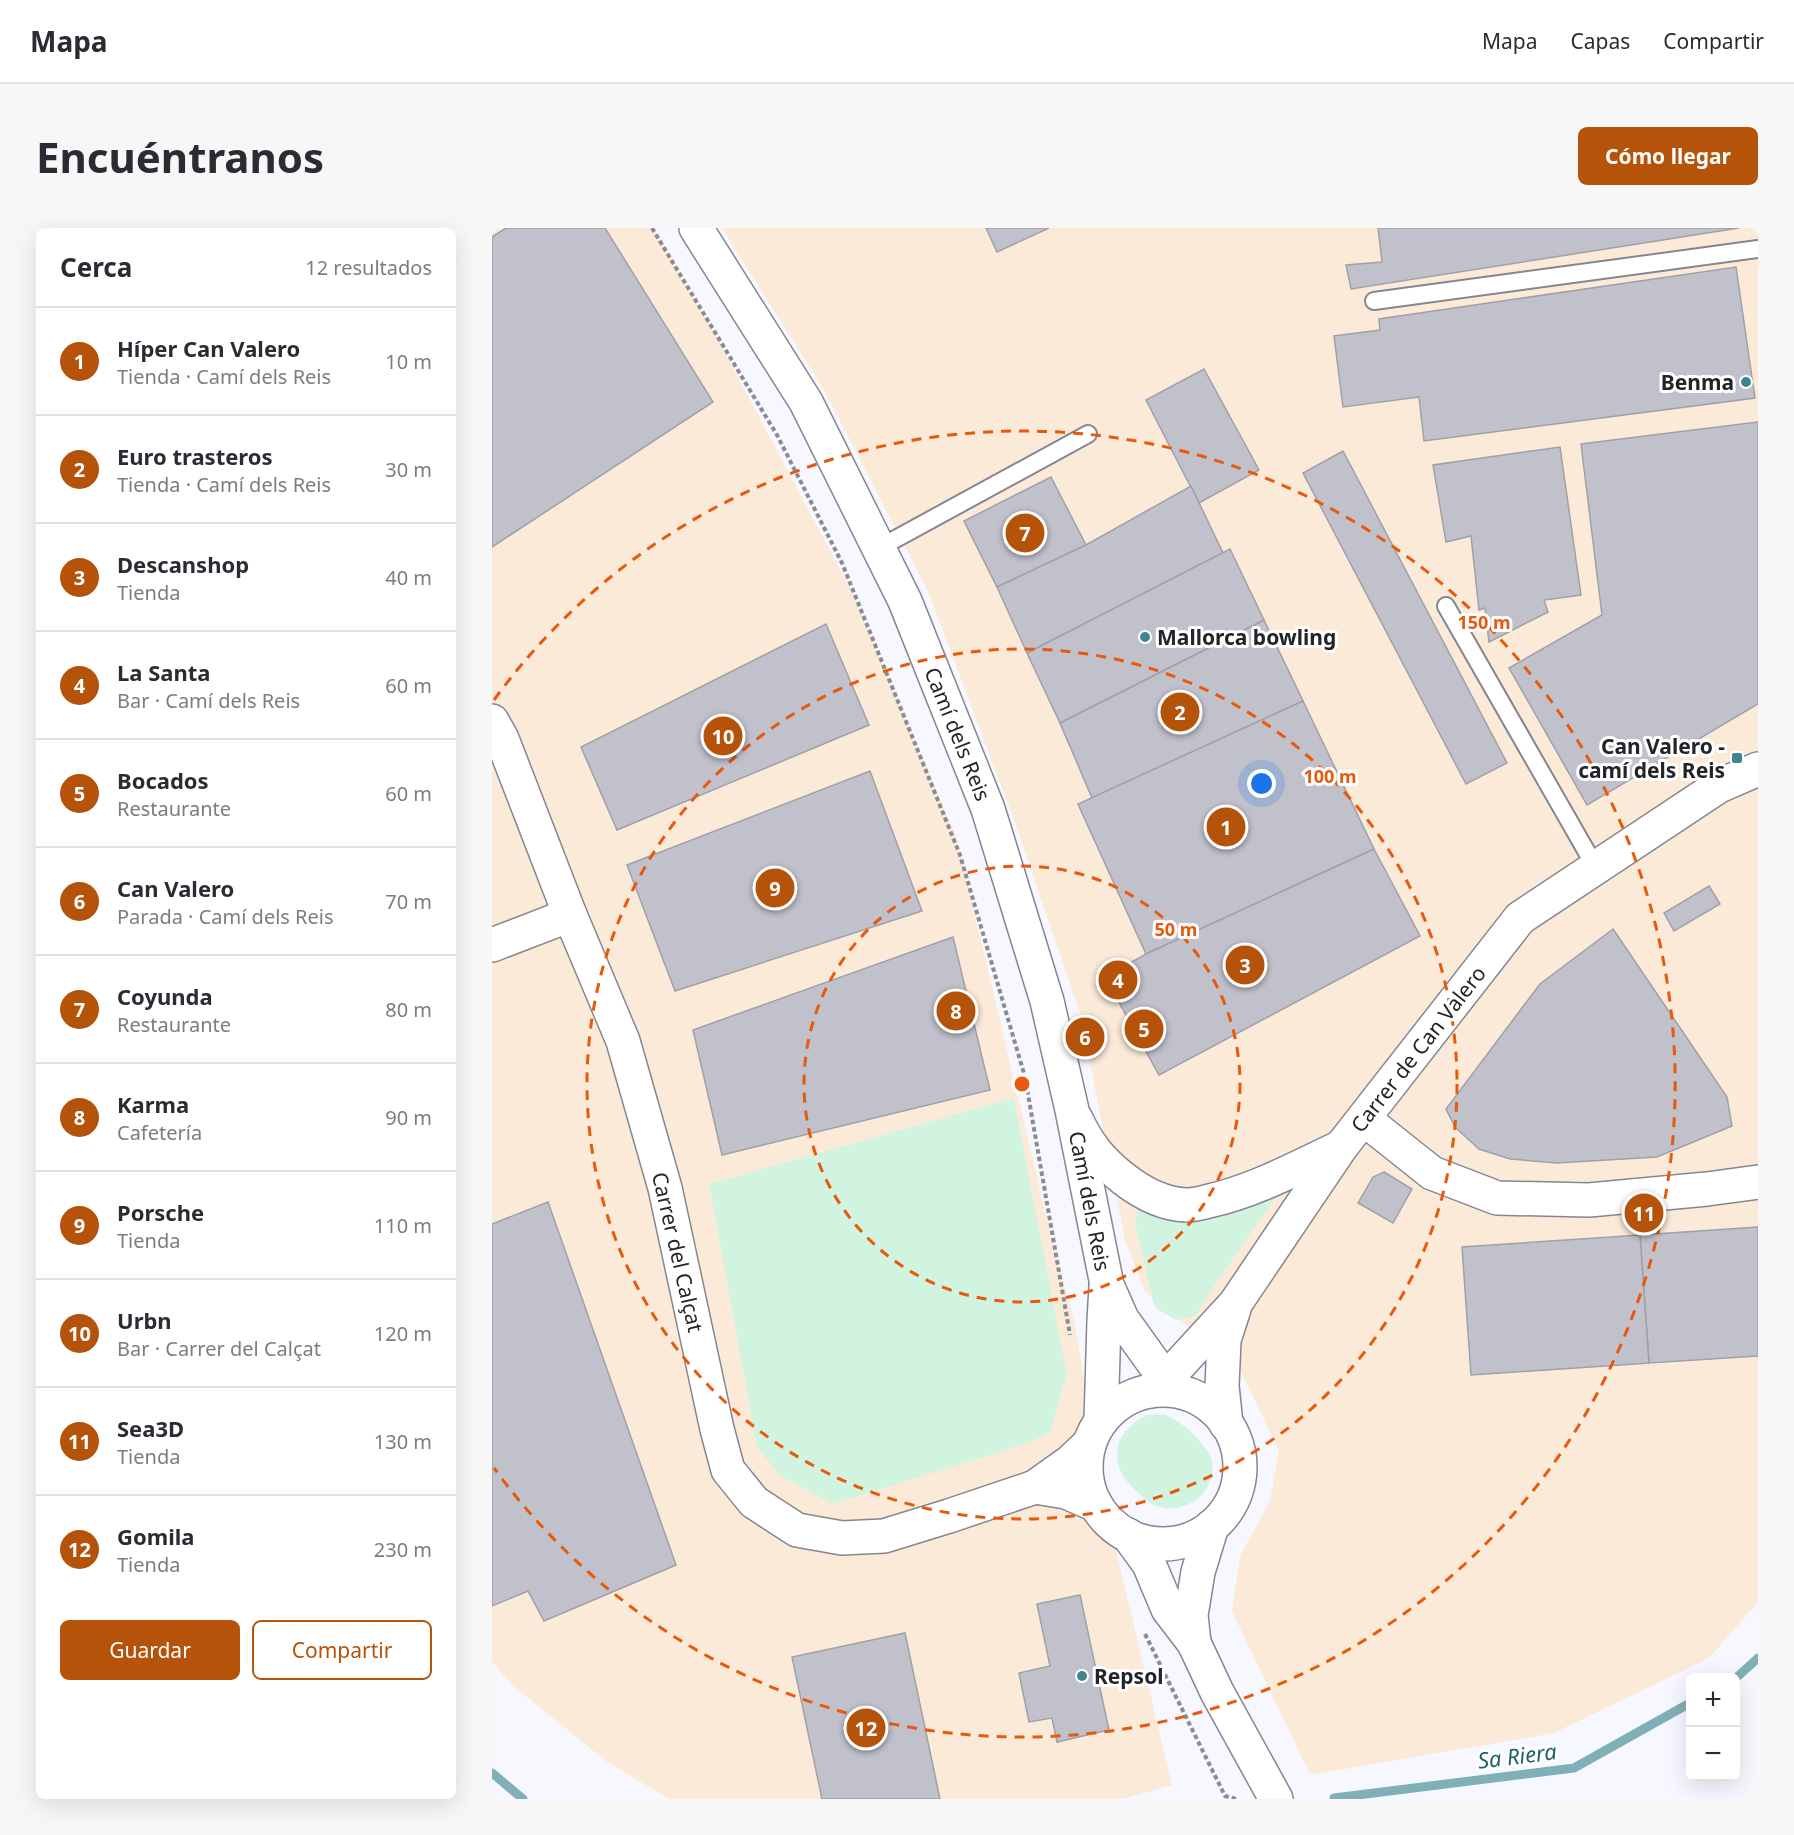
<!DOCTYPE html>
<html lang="es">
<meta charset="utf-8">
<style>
:root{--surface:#fff;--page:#f7f7f7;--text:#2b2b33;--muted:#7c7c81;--line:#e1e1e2;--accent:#b45309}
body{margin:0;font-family:"Noto Sans",sans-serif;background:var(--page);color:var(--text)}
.controls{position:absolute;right:18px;bottom:18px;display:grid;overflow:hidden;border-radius:9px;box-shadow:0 6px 24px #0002}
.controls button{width:54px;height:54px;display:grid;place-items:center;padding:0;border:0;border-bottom:2px solid var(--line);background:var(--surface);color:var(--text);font:30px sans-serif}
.you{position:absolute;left:770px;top:556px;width:21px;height:21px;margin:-15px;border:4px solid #fff;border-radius:50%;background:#1a73e8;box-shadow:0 0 0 9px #1a73e833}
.badge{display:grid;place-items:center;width:39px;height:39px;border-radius:50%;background:var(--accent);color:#fff;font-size:20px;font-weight:700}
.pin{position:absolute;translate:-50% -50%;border:3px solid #fff;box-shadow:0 2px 6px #0006}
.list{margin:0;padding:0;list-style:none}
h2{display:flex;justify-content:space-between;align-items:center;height:78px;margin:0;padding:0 24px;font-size:26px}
h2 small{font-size:20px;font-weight:400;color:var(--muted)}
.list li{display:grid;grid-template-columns:39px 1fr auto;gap:18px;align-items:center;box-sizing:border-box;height:108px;padding:0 24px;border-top:2px solid var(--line)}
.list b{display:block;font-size:22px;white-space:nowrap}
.list p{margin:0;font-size:20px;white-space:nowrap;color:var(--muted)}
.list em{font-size:20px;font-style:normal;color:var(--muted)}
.actions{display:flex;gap:12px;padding:18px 24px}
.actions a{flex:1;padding:14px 0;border:2px solid var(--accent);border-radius:9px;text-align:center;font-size:21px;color:var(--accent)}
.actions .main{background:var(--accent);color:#fff}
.map{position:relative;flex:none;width:1266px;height:1571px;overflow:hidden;border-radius:9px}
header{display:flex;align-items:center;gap:36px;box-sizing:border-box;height:84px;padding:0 30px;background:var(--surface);border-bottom:2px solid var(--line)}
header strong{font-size:28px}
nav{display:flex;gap:33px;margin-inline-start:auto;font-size:21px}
.intro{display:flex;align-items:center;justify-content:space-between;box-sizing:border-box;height:144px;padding:0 36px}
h1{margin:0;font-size:42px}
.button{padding:15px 27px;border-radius:9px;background:var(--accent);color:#fff;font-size:21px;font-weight:700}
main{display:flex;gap:36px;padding:0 36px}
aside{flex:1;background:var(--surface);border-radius:9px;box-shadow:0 6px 24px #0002}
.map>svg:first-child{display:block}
.industrial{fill:#fcead9}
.green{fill:#d1f4e0}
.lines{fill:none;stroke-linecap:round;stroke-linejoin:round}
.stream{stroke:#80b0b7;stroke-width:9}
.building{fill:#c0c1cb;stroke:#9fa0a9;stroke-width:1.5}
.lane-casing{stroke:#85868f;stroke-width:20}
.street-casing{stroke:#85868f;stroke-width:36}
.secondary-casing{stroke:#85868f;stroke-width:36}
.path{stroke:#8b8c91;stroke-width:4;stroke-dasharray:4.5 3;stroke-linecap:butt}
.lane{stroke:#fff;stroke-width:16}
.street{stroke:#fff;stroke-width:33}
.secondary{stroke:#fff;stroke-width:33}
.ring{fill:none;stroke:#e8590c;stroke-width:3;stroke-dasharray:10 8}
.poi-dot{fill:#3e858e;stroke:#fff;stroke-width:2}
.labels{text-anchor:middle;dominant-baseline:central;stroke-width:6;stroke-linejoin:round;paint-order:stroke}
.poi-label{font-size:21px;font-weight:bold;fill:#232427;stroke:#fff;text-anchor:end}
.street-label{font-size:21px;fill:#232427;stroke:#fff}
.water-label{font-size:22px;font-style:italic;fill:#1f6069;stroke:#fff}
.centre{fill:#e8590c;stroke:#fff;stroke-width:3}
.ring-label{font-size:18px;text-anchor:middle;font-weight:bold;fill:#e8590c;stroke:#fff;stroke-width:6;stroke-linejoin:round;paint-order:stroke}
</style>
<header>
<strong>Mapa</strong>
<nav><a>Mapa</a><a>Capas</a><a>Compartir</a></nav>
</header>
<div class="intro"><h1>Encuéntranos</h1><a class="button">Cómo llegar</a></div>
<main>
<aside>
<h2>Cerca<small>12 resultados</small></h2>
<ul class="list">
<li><span class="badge">1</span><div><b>Híper Can Valero</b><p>Tienda · Camí dels Reis</p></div><em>10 m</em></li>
<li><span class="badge">2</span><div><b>Euro trasteros</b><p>Tienda · Camí dels Reis</p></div><em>30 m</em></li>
<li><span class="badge">3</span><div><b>Descanshop</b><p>Tienda</p></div><em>40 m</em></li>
<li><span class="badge">4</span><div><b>La Santa</b><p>Bar · Camí dels Reis</p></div><em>60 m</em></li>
<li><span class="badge">5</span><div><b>Bocados</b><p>Restaurante</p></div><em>60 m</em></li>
<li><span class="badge">6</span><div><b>Can Valero</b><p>Parada · Camí dels Reis</p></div><em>70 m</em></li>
<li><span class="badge">7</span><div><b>Coyunda</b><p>Restaurante</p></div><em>80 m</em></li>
<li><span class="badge">8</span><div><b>Karma</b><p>Cafetería</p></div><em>90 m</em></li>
<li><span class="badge">9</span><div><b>Porsche</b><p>Tienda</p></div><em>110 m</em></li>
<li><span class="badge">10</span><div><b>Urbn</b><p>Bar · Carrer del Calçat</p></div><em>120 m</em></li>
<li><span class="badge">11</span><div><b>Sea3D</b><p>Tienda</p></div><em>130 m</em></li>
<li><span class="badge">12</span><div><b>Gomila</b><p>Tienda</p></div><em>230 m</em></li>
</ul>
<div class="actions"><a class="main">Guardar</a><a>Compartir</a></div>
</aside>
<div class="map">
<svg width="1266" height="1571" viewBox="0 0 1266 1571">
<rect width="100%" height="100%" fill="#f6f7ff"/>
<g class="industrial">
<path d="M0 0H161L216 93 358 360 465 611 558 1004 583 1096 611 1268 680 1557 630 1571H177L114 1533 19 1456 0 1433Z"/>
<path d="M230 0H1266V1374L1217 1430 1062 1505 818 1547 740 1383 748 1328 778 1273 787 1223 747 1139 653 1064 633 1012 588 785 520 586 435 361 332 162Z"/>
</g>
<g class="green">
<path d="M522 870 575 1147 558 1204 536 1215 341 1276 288 1248 265 1219 217 956Z"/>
<path d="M794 955 724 1055 703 1088 684 1092 665 1081 661 1074 643 996 647 974Z"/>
<path d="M655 1187C660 1187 668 1186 673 1187 688 1191 714 1216 719 1230 722 1238 720 1245 718 1252 712 1274 684 1287 662 1277 657 1275 652 1270 648 1266 615 1240 617 1206 655 1187Z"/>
</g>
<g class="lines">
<g class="stream">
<path d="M1244 1450 1266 1430"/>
<path d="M0 1545 31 1571"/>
<path d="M842 1570 1082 1540 1198 1475"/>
</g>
</g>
<g class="building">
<path d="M14 0H113L221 174 0 319V9Z"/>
<path d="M494 0H557L505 24Z"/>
<path d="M886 0H1247L859 61 854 37 890 34Z"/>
<path d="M1244 39 1263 170 932 213 927 169 851 179 842 108 888 102 887 91Z"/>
<path d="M712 141 767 242 707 275 654 172Z"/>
<path d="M1266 194V476L1095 577 1017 440 1110 387 1089 216Z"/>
<path d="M1068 219 1089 367 1052 372 1056 384 997 414 993 380 987 382 979 308 954 314 941 237Z"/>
<path d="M851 223 1015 535 974 556 811 245Z"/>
<path d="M559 249 594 317 505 359 472 293Z"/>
<path d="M699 258 731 325 535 425 505 359 594 317Z"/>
<path d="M738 321 772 392 568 495 535 425Z"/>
<path d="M772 392 811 473 600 570 568 495Z"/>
<path d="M334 396 377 497 125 602 89 519Z"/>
<path d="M811 473 882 621 654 726 586 576Z"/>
<path d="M378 543 430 683 183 763 135 637Z"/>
<path d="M882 621 928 708 667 847 613 749 654 726Z"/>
<path d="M1217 658 1228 676 1182 703 1172 685Z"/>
<path d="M1121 701 1235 869 1240 898 1165 929 1065 935 1018 931 987 921 963 899 954 881 1048 756Z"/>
<path d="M461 709 498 862 230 927 201 802Z"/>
<path d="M892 944 920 961 901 995 866 975 881 949Z"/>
<path d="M56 974 184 1337 52 1393 36 1363 0 1378V996Z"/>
<path d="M1266 999V1128L1157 1135 1148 1007Z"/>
<path d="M1148 1007 1157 1135 979 1147 970 1019Z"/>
<path d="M588 1367 617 1502 565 1514 560 1490 537 1494 527 1445 558 1438 545 1376Z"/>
<path d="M413 1405 448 1571H330L300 1429Z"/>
</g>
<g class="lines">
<defs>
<g id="lane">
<path d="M882 73 1266 21"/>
<path d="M387 320 596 206"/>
<path d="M954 378 1104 640"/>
</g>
<g id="street">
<path d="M0 493 10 511 78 687 131 813 173 960 225 1201 236 1242 262 1274 305 1302 350 1310 392 1308 457 1288 543 1259 578 1234 597 1216"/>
<path d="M0 717 78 687"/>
<path d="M584 891C596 917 609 933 632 951 650 965 670 976 694 977 702 977 710 975 717 973 763 963 806 939 849 919"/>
<path d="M872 891 940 945 1005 970 1097 972 1215 961 1266 954"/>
<path d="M658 1163 685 1139 743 1076 849 919 1028 690 1227 558 1266 541"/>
<path d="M734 1196 730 1158 732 1112 742 1081"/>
<path d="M543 1259 574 1264 604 1277"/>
</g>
<g id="secondary">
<path d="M204 0 314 174 413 373 496 581 555 773 580 882 615 1057 630 1091 681 1162"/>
<circle cx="671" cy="1239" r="77"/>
<path d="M609 1193 612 1093 614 1059"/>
<path d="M636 1307 657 1336 676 1381 702 1415 725 1464 784 1571"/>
<path d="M702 1415 699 1387 706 1344 720 1298"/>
</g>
</defs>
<use href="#lane" class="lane-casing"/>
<use href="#street" class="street-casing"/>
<use href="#secondary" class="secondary-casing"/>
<g class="path">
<path d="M160 0 285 207 350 335 468 627 533 849 578 1107"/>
<path d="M653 1406 733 1568 744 1571"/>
</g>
<use href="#lane" class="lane"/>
<use href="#street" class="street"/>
<use href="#secondary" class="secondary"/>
</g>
<g class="ring">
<circle cx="530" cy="856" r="218"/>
<circle cx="530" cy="856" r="435"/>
<path d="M2 472A653 653 0 1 1 2 1240"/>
</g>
<g class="poi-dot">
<circle cx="1254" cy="154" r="6"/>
<circle cx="653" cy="409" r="6"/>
<rect x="1239" y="524" width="12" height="12" rx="3"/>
<circle cx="590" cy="1448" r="6"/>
</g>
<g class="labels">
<g class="poi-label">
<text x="1242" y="154">Benma</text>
<text x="665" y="409" text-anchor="start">Mallorca bowling</text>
<text x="1233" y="518">Can Valero -<tspan x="1233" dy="24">camí dels Reis</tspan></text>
<text x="602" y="1448" text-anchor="start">Repsol</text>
</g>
<g class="street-label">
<text transform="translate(466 506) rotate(68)">Camí dels Reis</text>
<text transform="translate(926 821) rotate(-52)">Carrer de Can Valero</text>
<text transform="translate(598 973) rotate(79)">Camí dels Reis</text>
<text transform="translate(186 1024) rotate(77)">Carrer del Calçat</text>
</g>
<g class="water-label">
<text transform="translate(1025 1527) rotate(-7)">Sa Riera</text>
</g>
</g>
<circle cx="530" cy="856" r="9" class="centre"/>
<g class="ring-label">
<text x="992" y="401">150 m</text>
<text x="838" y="555">100 m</text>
<text x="684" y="708">50 m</text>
</g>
</svg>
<div class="controls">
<button>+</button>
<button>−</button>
</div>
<div class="you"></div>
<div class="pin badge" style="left:734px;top:599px">1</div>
<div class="pin badge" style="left:688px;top:484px">2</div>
<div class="pin badge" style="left:753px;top:737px">3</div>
<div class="pin badge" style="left:626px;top:752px">4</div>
<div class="pin badge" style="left:652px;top:801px">5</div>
<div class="pin badge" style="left:593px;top:809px">6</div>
<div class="pin badge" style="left:533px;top:305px">7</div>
<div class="pin badge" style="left:464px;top:783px">8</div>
<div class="pin badge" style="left:283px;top:660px">9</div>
<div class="pin badge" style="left:231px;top:508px">10</div>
<div class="pin badge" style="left:1152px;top:985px">11</div>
<div class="pin badge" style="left:374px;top:1500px">12</div>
</div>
</main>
